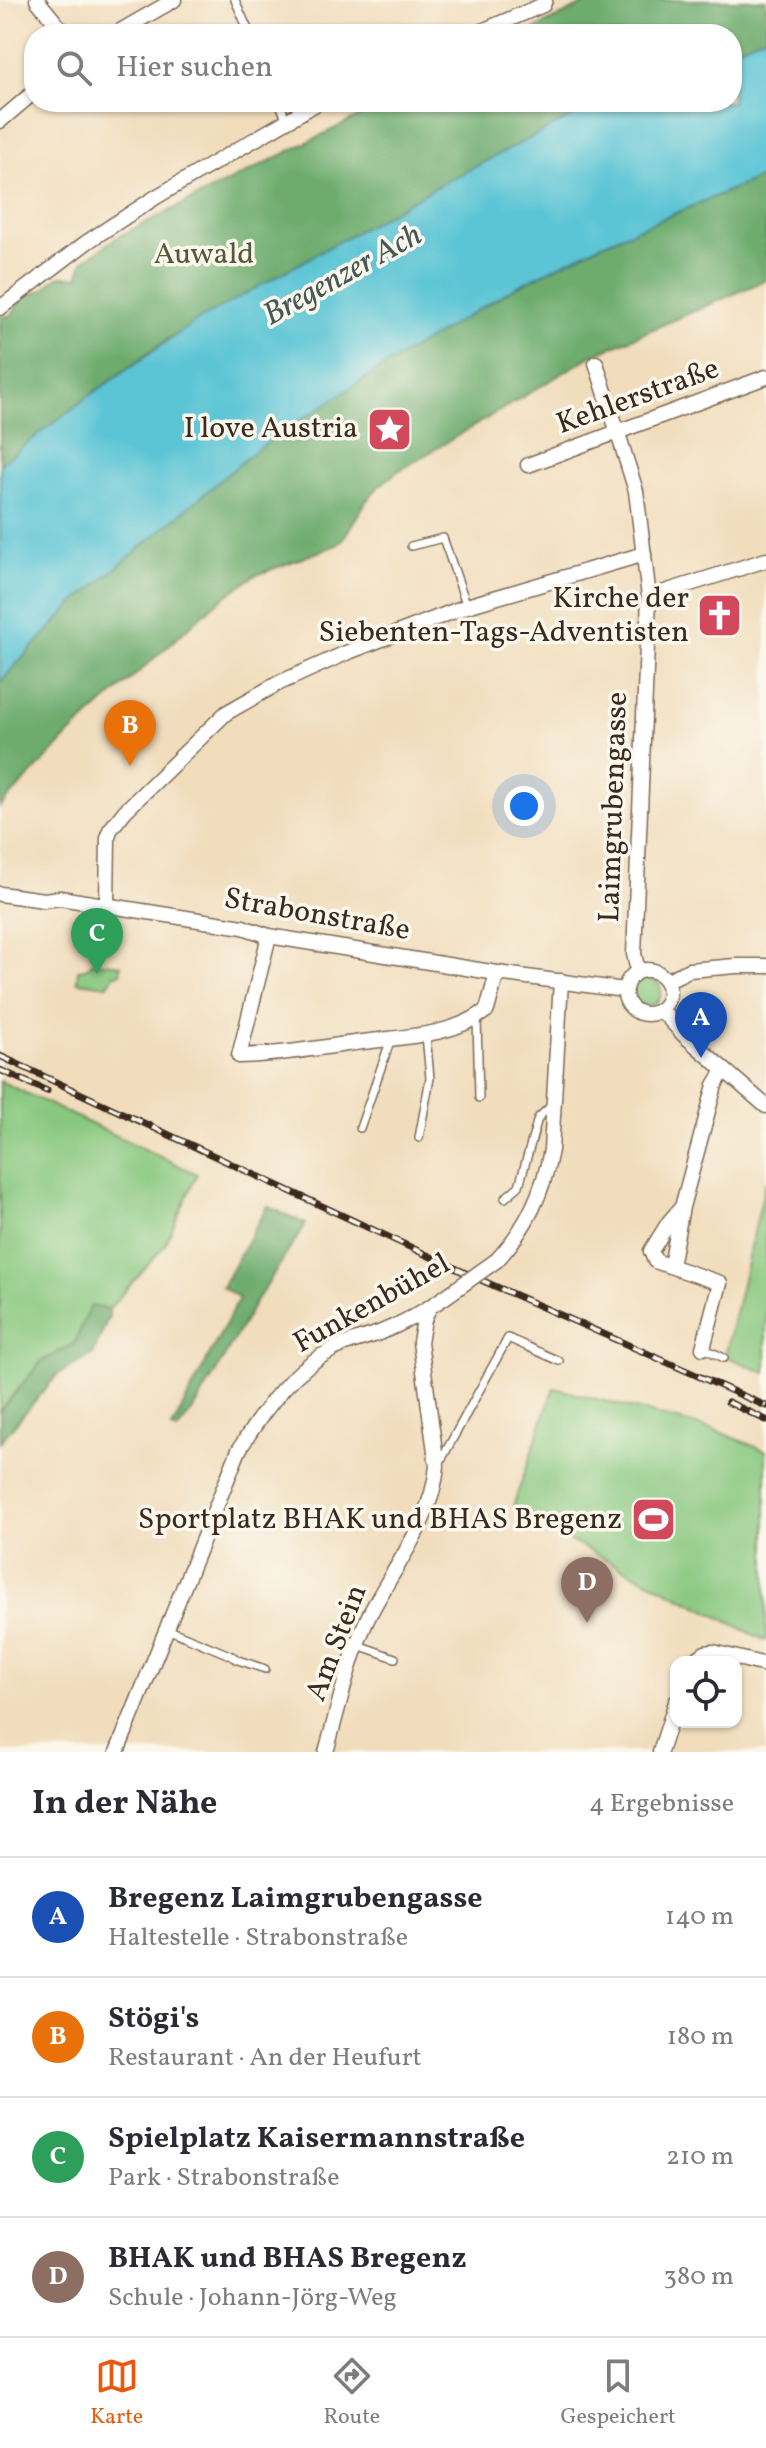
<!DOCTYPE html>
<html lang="de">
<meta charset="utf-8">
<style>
:root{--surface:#fff;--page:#f2f2f3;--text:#2b2b33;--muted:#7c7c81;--line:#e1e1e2;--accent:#ea580c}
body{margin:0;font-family:Vollkorn,serif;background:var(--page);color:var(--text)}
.controls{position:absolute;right:24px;bottom:24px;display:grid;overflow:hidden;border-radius:16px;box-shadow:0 2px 6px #0004}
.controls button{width:72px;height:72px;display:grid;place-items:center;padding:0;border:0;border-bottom:2px solid var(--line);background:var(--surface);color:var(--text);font:40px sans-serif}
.you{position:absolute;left:524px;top:806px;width:28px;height:28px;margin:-20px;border:6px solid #fff;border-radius:50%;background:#1a73e8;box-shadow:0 0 0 12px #1a73e833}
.badge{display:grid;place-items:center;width:52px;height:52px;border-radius:50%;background:var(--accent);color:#fff;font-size:26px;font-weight:700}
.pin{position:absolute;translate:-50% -66px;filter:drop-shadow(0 2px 4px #0008)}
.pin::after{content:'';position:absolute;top:42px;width:28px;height:24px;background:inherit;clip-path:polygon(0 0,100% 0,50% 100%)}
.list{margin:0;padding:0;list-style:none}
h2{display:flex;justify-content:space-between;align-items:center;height:104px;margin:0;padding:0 32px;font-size:34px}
h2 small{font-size:26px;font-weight:400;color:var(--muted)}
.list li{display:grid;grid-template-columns:52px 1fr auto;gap:24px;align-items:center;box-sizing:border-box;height:120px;padding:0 32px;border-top:2px solid var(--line)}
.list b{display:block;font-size:30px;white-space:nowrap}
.list p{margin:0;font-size:26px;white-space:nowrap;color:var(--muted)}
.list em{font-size:26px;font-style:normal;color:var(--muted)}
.icon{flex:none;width:44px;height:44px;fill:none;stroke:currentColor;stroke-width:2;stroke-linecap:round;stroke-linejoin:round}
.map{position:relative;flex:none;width:766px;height:1752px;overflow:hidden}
.search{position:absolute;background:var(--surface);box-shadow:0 2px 6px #0004;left:24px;right:24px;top:24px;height:88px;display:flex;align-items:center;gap:20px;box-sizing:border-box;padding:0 28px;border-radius:32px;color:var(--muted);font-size:30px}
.sheet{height:584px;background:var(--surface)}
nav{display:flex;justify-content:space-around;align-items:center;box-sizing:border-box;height:112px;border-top:2px solid var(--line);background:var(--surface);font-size:22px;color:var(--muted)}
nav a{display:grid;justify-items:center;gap:4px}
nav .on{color:var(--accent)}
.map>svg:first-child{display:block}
.green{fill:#87c77e;stroke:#61784e;stroke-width:2}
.forest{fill:#6dac6d;stroke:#546b46;stroke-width:2}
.water{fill:#5bc5d5;stroke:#4b787a;stroke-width:2}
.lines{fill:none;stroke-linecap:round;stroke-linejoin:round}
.lane-casing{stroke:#7b6955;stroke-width:10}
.street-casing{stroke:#7b6955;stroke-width:17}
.lane{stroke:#fff;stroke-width:7}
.street{stroke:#fff;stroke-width:14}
.rail-casing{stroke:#3b2a1e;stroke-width:7}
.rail{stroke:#fbf7ec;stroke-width:4;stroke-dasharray:12;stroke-linecap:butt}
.street-bridge-casing{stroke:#7b6955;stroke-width:17;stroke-linecap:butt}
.street-bridge{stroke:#fff;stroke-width:14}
.labels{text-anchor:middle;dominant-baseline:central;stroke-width:7;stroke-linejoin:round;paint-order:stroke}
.park-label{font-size:30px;fill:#52593b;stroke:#fbf7ec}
.street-label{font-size:30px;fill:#3b2a1e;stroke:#fbf7ec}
.poi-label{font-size:30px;fill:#3b2a1e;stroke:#fbf7ec;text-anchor:end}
.water-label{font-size:32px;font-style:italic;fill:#455855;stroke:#fbf7ec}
</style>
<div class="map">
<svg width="766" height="1752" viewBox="0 0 766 1752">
<rect width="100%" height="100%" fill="#fbf7ec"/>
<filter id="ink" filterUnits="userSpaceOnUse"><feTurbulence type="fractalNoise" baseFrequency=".0125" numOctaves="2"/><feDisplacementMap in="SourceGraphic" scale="16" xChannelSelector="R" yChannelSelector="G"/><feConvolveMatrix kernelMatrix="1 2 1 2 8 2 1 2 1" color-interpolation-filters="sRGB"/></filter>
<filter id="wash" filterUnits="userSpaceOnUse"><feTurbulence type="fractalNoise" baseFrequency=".006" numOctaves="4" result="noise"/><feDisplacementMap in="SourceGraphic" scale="32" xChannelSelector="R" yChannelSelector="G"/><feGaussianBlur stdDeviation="1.8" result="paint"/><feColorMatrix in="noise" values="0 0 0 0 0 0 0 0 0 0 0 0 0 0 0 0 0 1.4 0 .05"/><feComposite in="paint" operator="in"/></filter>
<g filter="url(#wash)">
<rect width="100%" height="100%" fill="#f1ddbc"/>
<g class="green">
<path d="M93 962 121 965 120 974 114 975 107 986 77 982 78 970 86 969Z"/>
<circle cx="647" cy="992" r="14"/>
<path d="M0 1081 197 1174 165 1245 109 1309 90 1307 75 1343 41 1362 0 1411Z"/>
<path d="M766 1181V1373L725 1356Z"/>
<path d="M554 1388 712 1429 766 1451V1641L564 1538 566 1533 513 1506Z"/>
</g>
<g class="forest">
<path d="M593 0H766V35L732 50V34H525Z"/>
<path d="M388 102H601L447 181 168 339 89 396 0 465V317L12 315 21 299 44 289 59 276 78 277 83 261 117 237Z"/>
<path d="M766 175V280L593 355 397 472 379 486 367 500 343 539 337 545 254 576 216 603 74 730 0 807V682L71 606 256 450 376 371 514 288 602 244Z"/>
<path d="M267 1206 306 1224 253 1306 198 1403 177 1431 172 1428 239 1298 222 1287Z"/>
<path d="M90 1306 109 1309V1316L93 1354 57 1375 0 1442V1411L41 1362 75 1343Z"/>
</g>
<path class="water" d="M766 35V175L602 244 514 288 376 371 256 450 71 606 0 682V465L3 462 89 396 195 322 447 181 601 102H732V50Z"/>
</g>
<g filter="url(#ink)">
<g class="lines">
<defs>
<g id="lane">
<path d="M235 0 250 34"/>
<path d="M279 102 287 121"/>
<path d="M411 546 443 538 467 606"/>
<path d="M477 1018 479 1098"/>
<path d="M360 1128 391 1039"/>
<path d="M419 1138 430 1078 426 1035"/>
<path d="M505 1198 519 1186 538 1118 553 1104"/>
<path d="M703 1348 724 1358"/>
<path d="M440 1462 508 1338 559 1361"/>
<path d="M167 1629 232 1656 238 1660 265 1669"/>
<path d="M358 1645 395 1658"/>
</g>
<g id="street">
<path d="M37 0 65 34"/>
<path d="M115 34 174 0"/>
<path d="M475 34 543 5 545 0"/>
<path d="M0 121 34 92"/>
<path d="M0 308 87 242 156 197 319 102"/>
<path d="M596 363 636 491 649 597 634 954 638 971"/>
<path d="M528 465 766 377"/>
<path d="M649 597 766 560"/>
<path d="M0 894 44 900 60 898 243 927 269 936 497 973 624 990"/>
<path d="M107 905 108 838 110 830 125 811 226 713 277 684 346 653 467 606 644 554"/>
<path d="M269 936 239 1056C281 1055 321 1047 362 1042 405 1036 452 1037 487 1010L497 973"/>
<circle cx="647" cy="992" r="22"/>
<path d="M666 981 689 970 736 966H766"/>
<path d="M661 1010 684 1035 766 1106"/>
<path d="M681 1208 669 1222 651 1251 655 1261 720 1283 703 1348"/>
<path d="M497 1260C527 1227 543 1193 551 1150L561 981"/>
<path d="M671 1266 682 1207 715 1085 724 1070"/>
<path d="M693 1662 705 1653 713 1652 766 1665"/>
<path d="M117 1752 239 1450C261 1413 292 1370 332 1350 346 1342 363 1339 379 1333 402 1324 425 1311 445 1297"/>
<path d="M326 1752C338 1710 348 1662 366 1622 390 1571 432 1524 437 1466L420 1342 424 1320 429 1308"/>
<path d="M660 1752 676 1702"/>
</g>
</defs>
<use href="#lane" class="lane-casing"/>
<use href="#street" class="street-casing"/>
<use href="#lane" class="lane"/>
<use href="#street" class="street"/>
<defs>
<g id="rail">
<path d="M0 1056 472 1276 766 1406"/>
<path d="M0 1070 47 1091"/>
<path d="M728 1402 766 1420"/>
</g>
</defs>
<use href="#rail" class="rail-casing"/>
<use href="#rail" class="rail"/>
<defs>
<path id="street-bridge" d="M445 1297 497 1260"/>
</defs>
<use href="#street-bridge" class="street-bridge-casing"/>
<use href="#street-bridge" class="street-bridge"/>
</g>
</g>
<defs>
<symbol id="sight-square" viewBox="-11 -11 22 22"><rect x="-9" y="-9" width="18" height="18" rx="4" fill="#d1495b" stroke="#fbf7ec"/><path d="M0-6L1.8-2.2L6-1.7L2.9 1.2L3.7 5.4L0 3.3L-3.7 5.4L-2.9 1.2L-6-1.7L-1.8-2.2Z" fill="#fff"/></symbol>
<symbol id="church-square" viewBox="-11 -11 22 22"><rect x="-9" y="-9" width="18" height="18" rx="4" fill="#d1495b" stroke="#fbf7ec"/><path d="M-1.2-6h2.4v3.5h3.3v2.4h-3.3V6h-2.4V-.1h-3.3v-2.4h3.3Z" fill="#fff"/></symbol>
<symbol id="stadium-square" viewBox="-11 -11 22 22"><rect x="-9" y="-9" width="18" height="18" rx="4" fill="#d1495b" stroke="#fbf7ec"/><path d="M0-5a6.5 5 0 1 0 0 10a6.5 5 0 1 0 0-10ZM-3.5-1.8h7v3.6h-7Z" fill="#fff"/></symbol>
</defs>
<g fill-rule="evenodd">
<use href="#sight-square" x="364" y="404" width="51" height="51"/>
<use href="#church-square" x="694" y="590" width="51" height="51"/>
<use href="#stadium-square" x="628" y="1494" width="51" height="51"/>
</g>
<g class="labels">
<g class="park-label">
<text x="204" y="255">Auwald</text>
</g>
<g class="street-label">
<text transform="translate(638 397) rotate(-20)">Kehlerstraße</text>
<text transform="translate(614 807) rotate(-88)">Laimgrubengasse</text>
<text transform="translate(317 915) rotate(10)">Strabonstraße</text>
<text transform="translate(372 1304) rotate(-29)">Funkenbühel</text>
<text transform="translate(337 1643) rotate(-69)">Am Stein</text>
</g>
<g class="poi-label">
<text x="358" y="429">I love Austria</text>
<text x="689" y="599">Kirche der<tspan x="689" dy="34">Siebenten-Tags-Adventisten</tspan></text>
<text x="622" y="1520">Sportplatz BHAK und BHAS Bregenz</text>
</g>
<g class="water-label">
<text transform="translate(343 276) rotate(-29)">Bregenzer Ach</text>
</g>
</g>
</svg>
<div class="controls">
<button><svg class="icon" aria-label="locate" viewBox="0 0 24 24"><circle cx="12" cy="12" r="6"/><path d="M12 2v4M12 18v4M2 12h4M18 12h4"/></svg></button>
</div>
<div class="you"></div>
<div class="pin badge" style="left:701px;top:1058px;background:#1a4fb4">A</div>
<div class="pin badge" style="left:130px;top:766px;background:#e8710a">B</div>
<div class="pin badge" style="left:97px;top:974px;background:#2e9e5b">C</div>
<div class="pin badge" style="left:587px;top:1623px;background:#8d6e63">D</div>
<div class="search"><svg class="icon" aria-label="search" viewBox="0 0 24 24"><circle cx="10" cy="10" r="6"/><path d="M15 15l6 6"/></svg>Hier suchen</div>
</div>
<section class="sheet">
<h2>In der Nähe<small>4 Ergebnisse</small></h2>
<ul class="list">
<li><span class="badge" style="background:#1a4fb4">A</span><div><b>Bregenz Laimgrubengasse</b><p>Haltestelle · Strabonstraße</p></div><em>140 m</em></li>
<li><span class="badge" style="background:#e8710a">B</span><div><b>Stögi's</b><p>Restaurant · An der Heufurt</p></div><em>180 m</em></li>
<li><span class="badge" style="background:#2e9e5b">C</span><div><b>Spielplatz Kaisermannstraße</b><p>Park · Strabonstraße</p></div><em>210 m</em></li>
<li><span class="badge" style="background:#8d6e63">D</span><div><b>BHAK und BHAS Bregenz</b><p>Schule · Johann-Jörg-Weg</p></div><em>380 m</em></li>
</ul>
</section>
<nav>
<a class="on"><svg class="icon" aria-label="map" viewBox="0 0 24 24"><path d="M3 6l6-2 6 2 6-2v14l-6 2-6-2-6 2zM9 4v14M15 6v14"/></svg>Karte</a>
<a><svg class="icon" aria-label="directions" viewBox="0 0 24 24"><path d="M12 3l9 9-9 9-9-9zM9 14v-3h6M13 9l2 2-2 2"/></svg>Route</a>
<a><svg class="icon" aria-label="saved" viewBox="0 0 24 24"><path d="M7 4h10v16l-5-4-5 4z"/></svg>Gespeichert</a>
</nav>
